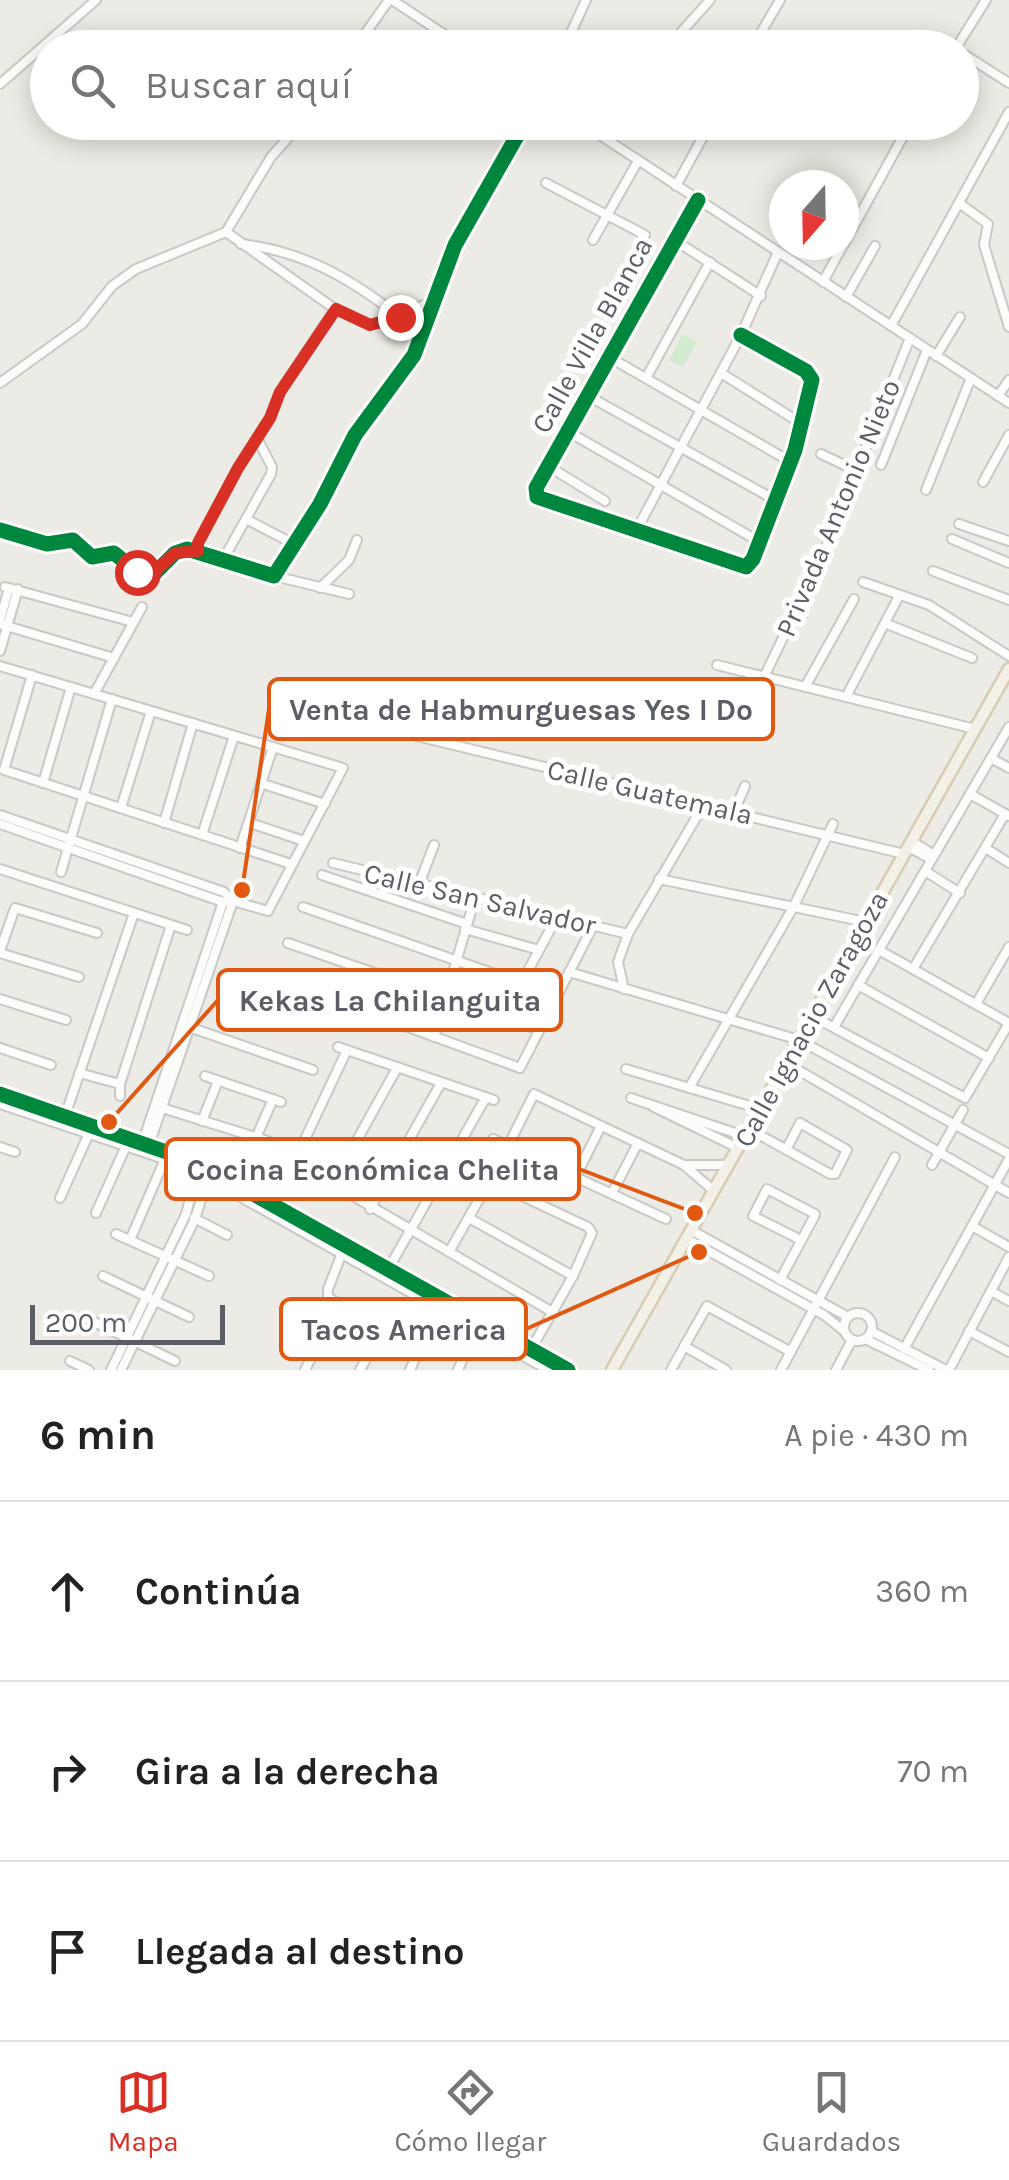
<!DOCTYPE html>
<html lang="es">
<meta charset="utf-8">
<style>
:root{--surface:#fff;--page:#f2f2f2;--text:#222;--muted:#767676;--line:#e0e0e0;--accent:#d93025}
body{margin:0;font-family:Karla,sans-serif;background:var(--page);color:var(--text)}
.compass{position:absolute;left:769px;top:170px;width:90px;height:90px;border-radius:50%;background:var(--surface);box-shadow:0 5px 25px #0003;rotate:200deg}
.scale{position:absolute;left:30px;bottom:25px;width:195px;box-sizing:border-box;padding-left:10px;border:5px solid #5b5f65;border-top:0;font-size:28px;line-height:35px;white-space:nowrap;color:#5b5f65;-webkit-text-stroke:8px #fff;paint-order:stroke}
.stop{position:absolute;width:30px;height:30px;margin:-22px;border:8px solid #d93025;border-radius:50%;background:#fff}
.stop.end{background:#d93025;border-color:#fff;box-shadow:0 2px 10px #0008}
.list{margin:0;padding:0;list-style:none}
h2{display:flex;justify-content:space-between;align-items:center;height:130px;margin:0;padding:0 40px;font-size:42px}
h2 small{font-size:32px;font-weight:400;color:var(--muted)}
.list li{display:grid;grid-template-columns:65px 1fr auto;gap:30px;align-items:center;box-sizing:border-box;height:180px;padding:0 40px;border-top:2px solid var(--line)}
.list b{display:block;font-size:38px;white-space:nowrap}
.list em{font-size:32px;font-style:normal;color:var(--muted)}
.icon{flex:none;width:55px;height:55px;fill:none;stroke:currentColor;stroke-width:2;stroke-linecap:round;stroke-linejoin:round}
.map{position:relative;flex:none;width:1009px;height:1370px;overflow:hidden}
.search{position:absolute;background:var(--surface);box-shadow:0 5px 25px #0003;left:30px;right:30px;top:30px;height:110px;display:flex;align-items:center;gap:25px;box-sizing:border-box;padding:0 35px;border-radius:55px;color:var(--muted);font-size:38px}
.sheet{height:670px;background:var(--surface)}
nav{display:flex;justify-content:space-around;align-items:center;box-sizing:border-box;height:140px;border-top:2px solid var(--line);background:var(--surface);font-size:28px;color:var(--muted)}
nav a{display:grid;justify-items:center;gap:5px}
nav .on{color:var(--accent)}
.map>svg:first-child{display:block}
.green{fill:#d2eace}
.lines{fill:none;stroke-linecap:round;stroke-linejoin:round}
.minor-casing{stroke:#c8c8c7;stroke-width:12}
.major-casing{stroke:#d6ccb1;stroke-width:15}
.minor{stroke:#fcfcfb;stroke-width:8}
.major{stroke:#f3f1e7;stroke-width:10}
.cycleway-casing{stroke:#fff;stroke-width:21}
.cycleway{stroke:#00873e;stroke-width:15}
.route{stroke:#d93025;stroke-width:12}
.labels{text-anchor:middle;dominant-baseline:central;stroke-width:10;stroke-linejoin:round;paint-order:stroke}
.street-label{font-size:28px;fill:#5b5f65;stroke:#fff}
.leader{fill:none;stroke:#e15910;stroke-width:4}
.callout-dot{fill:#e15910;stroke:#fff;stroke-width:4}
.callout{fill:#fff;stroke:#e15910;stroke-width:4}
.callout-label{font-size:30px;text-anchor:middle;font-weight:bold;fill:#5b5f65}
</style>
<div class="map">
<svg width="1009" height="1370" viewBox="0 0 1009 1370">
<rect width="100%" height="100%" fill="#ecebe5"/>
<path class="green" d="M683 334 697 342 683 367 669 360Z"/>
<g class="lines">
<defs>
<g id="minor">
<path d="M392 0 465 48"/>
<path d="M355 48 389 0"/>
<path d="M564 48 586 0"/>
<path d="M667 48 710 0"/>
<path d="M752 48 780 0"/>
<path d="M956 48 986 0"/>
<path d="M962 53 1009 83"/>
<path d="M0 84 96 0"/>
<path d="M580 122 1009 403"/>
<path d="M690 122 705 132"/>
<path d="M546 183 645 235"/>
<path d="M676 186 711 122"/>
<path d="M698 200 536 488 537 497 746 567 753 559 795 450 812 380 806 371 741 335"/>
<path d="M959 203 988 224 984 245 1009 327"/>
<path d="M226 232 335 309"/>
<path d="M673 239 761 296"/>
<path d="M593 240 638 161"/>
<path d="M241 244C304 251 351 279 400 317"/>
<path d="M844 244 911 122"/>
<path d="M823 282 843 245"/>
<path d="M846 297 875 246"/>
<path d="M891 326 1009 112"/>
<path d="M936 356 960 317"/>
<path d="M609 357 791 462"/>
<path d="M721 373 802 424"/>
<path d="M646 378 710 262"/>
<path d="M0 383 82 324 112 286 136 269 226 232 271 157 302 122"/>
<path d="M998 396 1009 380"/>
<path d="M590 397 777 501"/>
<path d="M567 431 760 542"/>
<path d="M821 454 855 470"/>
<path d="M881 465 927 350"/>
<path d="M548 466 605 501"/>
<path d="M983 482 1009 435"/>
<path d="M926 490 971 378"/>
<path d="M246 519 292 543"/>
<path d="M959 524 1009 541"/>
<path d="M637 529 741 335 778 252"/>
<path d="M0 530 47 544 73 540 92 557 114 553 137 572 153 575 175 553 187 549 274 576 320 504 355 435 414 355 455 245 525 122"/>
<path d="M952 539 1009 563"/>
<path d="M198 551V543L238 468 270 418 280 392 335 309 370 325 432 302"/>
<path d="M223 560 271 474 272 467 257 438"/>
<path d="M933 571 1009 600"/>
<path d="M274 576 349 594"/>
<path d="M863 582 929 605 1009 656"/>
<path d="M5 587 133 622"/>
<path d="M320 588 349 560 357 540"/>
<path d="M0 620 9 588"/>
<path d="M0 624 114 658"/>
<path d="M887 624 972 658"/>
<path d="M0 651 18 589"/>
<path d="M717 665 975 729"/>
<path d="M0 666 343 768 268 911 233 901 223 902"/>
<path d="M32 675 4 770 291 864"/>
<path d="M764 677 822 557 910 338"/>
<path d="M805 687 854 599"/>
<path d="M94 694 142 607"/>
<path d="M846 697 899 596"/>
<path d="M396 731 904 854"/>
<path d="M991 758 1009 768"/>
<path d="M43 783 71 687"/>
<path d="M263 784 325 804"/>
<path d="M970 794 1009 816"/>
<path d="M121 808 151 711"/>
<path d="M734 812 745 786"/>
<path d="M0 815 224 892 233 901"/>
<path d="M164 823 193 723"/>
<path d="M250 823 304 841"/>
<path d="M0 824 223 902"/>
<path d="M202 835 234 736"/>
<path d="M911 841 934 855"/>
<path d="M908 847 931 859"/>
<path d="M240 848 273 747"/>
<path d="M987 849 1009 863"/>
<path d="M333 863 628 934"/>
<path d="M0 869 187 930"/>
<path d="M925 871 960 893"/>
<path d="M61 872 112 699"/>
<path d="M322 875 467 924"/>
<path d="M659 879 866 922"/>
<path d="M419 884 434 845"/>
<path d="M303 907 521 983"/>
<path d="M465 929 539 950"/>
<path d="M288 943 539 1030"/>
<path d="M879 950 1009 1023"/>
<path d="M0 951 15 908 97 933"/>
<path d="M0 953 79 977"/>
<path d="M913 969 1005 814"/>
<path d="M569 972 799 1040 1009 1154"/>
<path d="M274 978 520 1068 593 926"/>
<path d="M858 985 989 1058"/>
<path d="M624 989 618 962 628 934 703 806"/>
<path d="M0 999 66 1020"/>
<path d="M976 1004 1009 947"/>
<path d="M812 1016 965 1098 1009 1023"/>
<path d="M503 1017 557 917"/>
<path d="M189 1027 313 1070"/>
<path d="M834 1027 1009 727"/>
<path d="M434 1037 475 898"/>
<path d="M338 1047 494 1100"/>
<path d="M0 1048 51 1065"/>
<path d="M786 1063 1009 1193"/>
<path d="M626 1069 760 1109"/>
<path d="M79 1073 120 1084"/>
<path d="M205 1076 281 1102"/>
<path d="M689 1088 794 906 833 824"/>
<path d="M0 1094 198 1163 568 1370"/>
<path d="M120 1096V1084L171 925"/>
<path d="M631 1098 744 1136"/>
<path d="M0 1104 167 1160 189 1176 191 1195 186 1214 111 1370"/>
<path d="M654 1107 738 1148"/>
<path d="M162 1108 268 1141"/>
<path d="M65 1116 134 913"/>
<path d="M202 1121 218 1081"/>
<path d="M749 1129 830 1174H835L847 1150 800 1123 786 1150"/>
<path d="M256 1138 273 1099"/>
<path d="M493 1139 666 1219"/>
<path d="M142 1144 223 902"/>
<path d="M509 1144 534 1094 684 1165 714 1191"/>
<path d="M0 1147 15 1152"/>
<path d="M148 1148 233 901"/>
<path d="M295 1162 554 1313"/>
<path d="M684 1165H728"/>
<path d="M932 1165 963 1110"/>
<path d="M471 1172 588 1227 592 1233 573 1276 530 1351"/>
<path d="M289 1173 347 1050"/>
<path d="M576 1176 601 1126"/>
<path d="M214 1182 548 1370"/>
<path d="M332 1185 397 1068"/>
<path d="M612 1193 638 1143"/>
<path d="M60 1198 91 1129"/>
<path d="M370 1209 441 1083"/>
<path d="M96 1213 126 1146"/>
<path d="M194 1218 227 1235"/>
<path d="M469 1218 573 1276"/>
<path d="M972 1226 1009 1247"/>
<path d="M691 1230 848 1317"/>
<path d="M116 1234 209 1276"/>
<path d="M687 1239 824 1315 844 1331"/>
<path d="M130 1240 165 1159"/>
<path d="M449 1252 489 1182"/>
<path d="M386 1273 485 1099"/>
<path d="M103 1276 189 1317"/>
<path d="M780 1280 814 1217 815 1214 767 1189 753 1216 801 1240"/>
<path d="M991 1291 1009 1301"/>
<path d="M329 1298 414 1346 418 1352 410 1370"/>
<circle cx="858" cy="1327" r="14"/>
<path d="M88 1319 175 1361"/>
<path d="M871 1331 946 1370"/>
<path d="M969 1331 1009 1352"/>
<path d="M865 1339 929 1370"/>
<path d="M684 1346 726 1370"/>
<path d="M904 1349 1009 1159"/>
<path d="M70 1361 89 1370"/>
<path d="M121 1370 195 1219 205 1187 214 1182"/>
<path d="M305 1370 327 1326 328 1289 342 1253"/>
<path d="M360 1370 383 1329"/>
<path d="M458 1370 476 1328"/>
<path d="M671 1370 707 1306 791 1352"/>
<path d="M781 1370 895 1157"/>
<path d="M836 1370 852 1340"/>
<path d="M949 1370 1009 1257"/>
</g>
<path id="major" d="M612 1370 1009 669"/>
</defs>
<use href="#minor" class="minor-casing"/>
<use href="#major" class="major-casing"/>
<use href="#minor" class="minor"/>
<use href="#major" class="major"/>
<defs>
<g id="cycleway">
<path d="M698 200 536 488 537 497 746 567 753 559 795 450 812 380 806 371 741 335"/>
<path d="M0 530 47 544 73 540 92 557 114 553 137 572 153 575 175 553 187 549 274 576 320 504 355 435 414 355 455 245 525 122"/>
<path d="M0 1094 198 1163 568 1370"/>
</g>
</defs>
<use href="#cycleway" class="cycleway-casing"/>
<use href="#cycleway" class="cycleway"/>
</g>
<g class="lines">
<path class="route" d="M137 572 152 574 175 553 198 551V543L238 468 270 418 280 392 336 309 370 325 400 317"/>
</g>
<g class="labels">
<g class="street-label">
<text transform="translate(592 335) rotate(-61)">Calle Villa Blanca</text>
<text transform="translate(838 508) rotate(-67)">Privada Antonio Nieto</text>
<text transform="translate(650 792) rotate(13)">Calle Guatemala</text>
<text transform="translate(480 899) rotate(13)">Calle San Salvador</text>
<text transform="translate(811 1019) rotate(-61)">Calle Ignacio Zaragoza</text>
</g>
</g>
<path class="leader" d="M242 890L269 709M109 1122L218 1000M695 1213L579 1169M699 1252L526 1329"/>
<g class="callout-dot">
<circle cx="242" cy="890" r="10"/>
<circle cx="109" cy="1122" r="10"/>
<circle cx="695" cy="1213" r="10"/>
<circle cx="699" cy="1252" r="10"/>
</g>
<g class="callout">
<rect x="269" y="679" width="504" height="60" rx="10"/>
<rect x="218" y="970" width="343" height="60" rx="10"/>
<rect x="166" y="1139" width="413" height="60" rx="10"/>
<rect x="281" y="1299" width="245" height="60" rx="10"/>
</g>
<g class="callout-label">
<text x="521" y="720">Venta de Habmurguesas Yes I Do</text>
<text x="390" y="1011">Kekas La Chilanguita</text>
<text x="373" y="1180">Cocina Económica Chelita</text>
<text x="404" y="1340">Tacos America</text>
</g>
</svg>
<svg class="compass" viewBox="-18 -18 36 36"><path d="M0-13l5 13h-10z" fill="#e53935"/><path d="M0 13l5-13h-10z" fill="#767676"/></svg>
<div class="scale">200 m</div>
<div class="stop" style="left:137px;top:572px"></div>
<div class="stop end" style="left:400px;top:317px"></div>
<div class="search"><svg class="icon" aria-label="search" viewBox="0 0 24 24"><circle cx="10" cy="10" r="6"/><path d="M15 15l6 6"/></svg>Buscar aquí</div>
</div>
<section class="sheet">
<h2>6 min<small>A pie · 430 m</small></h2>
<ul class="list">
<li><svg class="icon" aria-label="ahead" viewBox="0 0 24 24"><path d="M12 20V5M6 11l6-6 6 6"/></svg><div><b>Continúa</b></div><em>360 m</em></li>
<li><svg class="icon" aria-label="right" viewBox="0 0 24 24"><path d="M7 20v-9h11M14 6l5 5-5 5"/></svg><div><b>Gira a la derecha</b></div><em>70 m</em></li>
<li><svg class="icon" aria-label="arrive" viewBox="0 0 24 24"><path d="M6 21V4h12l-3 4 3 4H6"/></svg><div><b>Llegada al destino</b></div></li>
</ul>
</section>
<nav>
<a class="on"><svg class="icon" aria-label="map" viewBox="0 0 24 24"><path d="M3 6l6-2 6 2 6-2v14l-6 2-6-2-6 2zM9 4v14M15 6v14"/></svg>Mapa</a>
<a><svg class="icon" aria-label="directions" viewBox="0 0 24 24"><path d="M12 3l9 9-9 9-9-9zM9 14v-3h6M13 9l2 2-2 2"/></svg>Cómo llegar</a>
<a><svg class="icon" aria-label="saved" viewBox="0 0 24 24"><path d="M7 4h10v16l-5-4-5 4z"/></svg>Guardados</a>
</nav>
